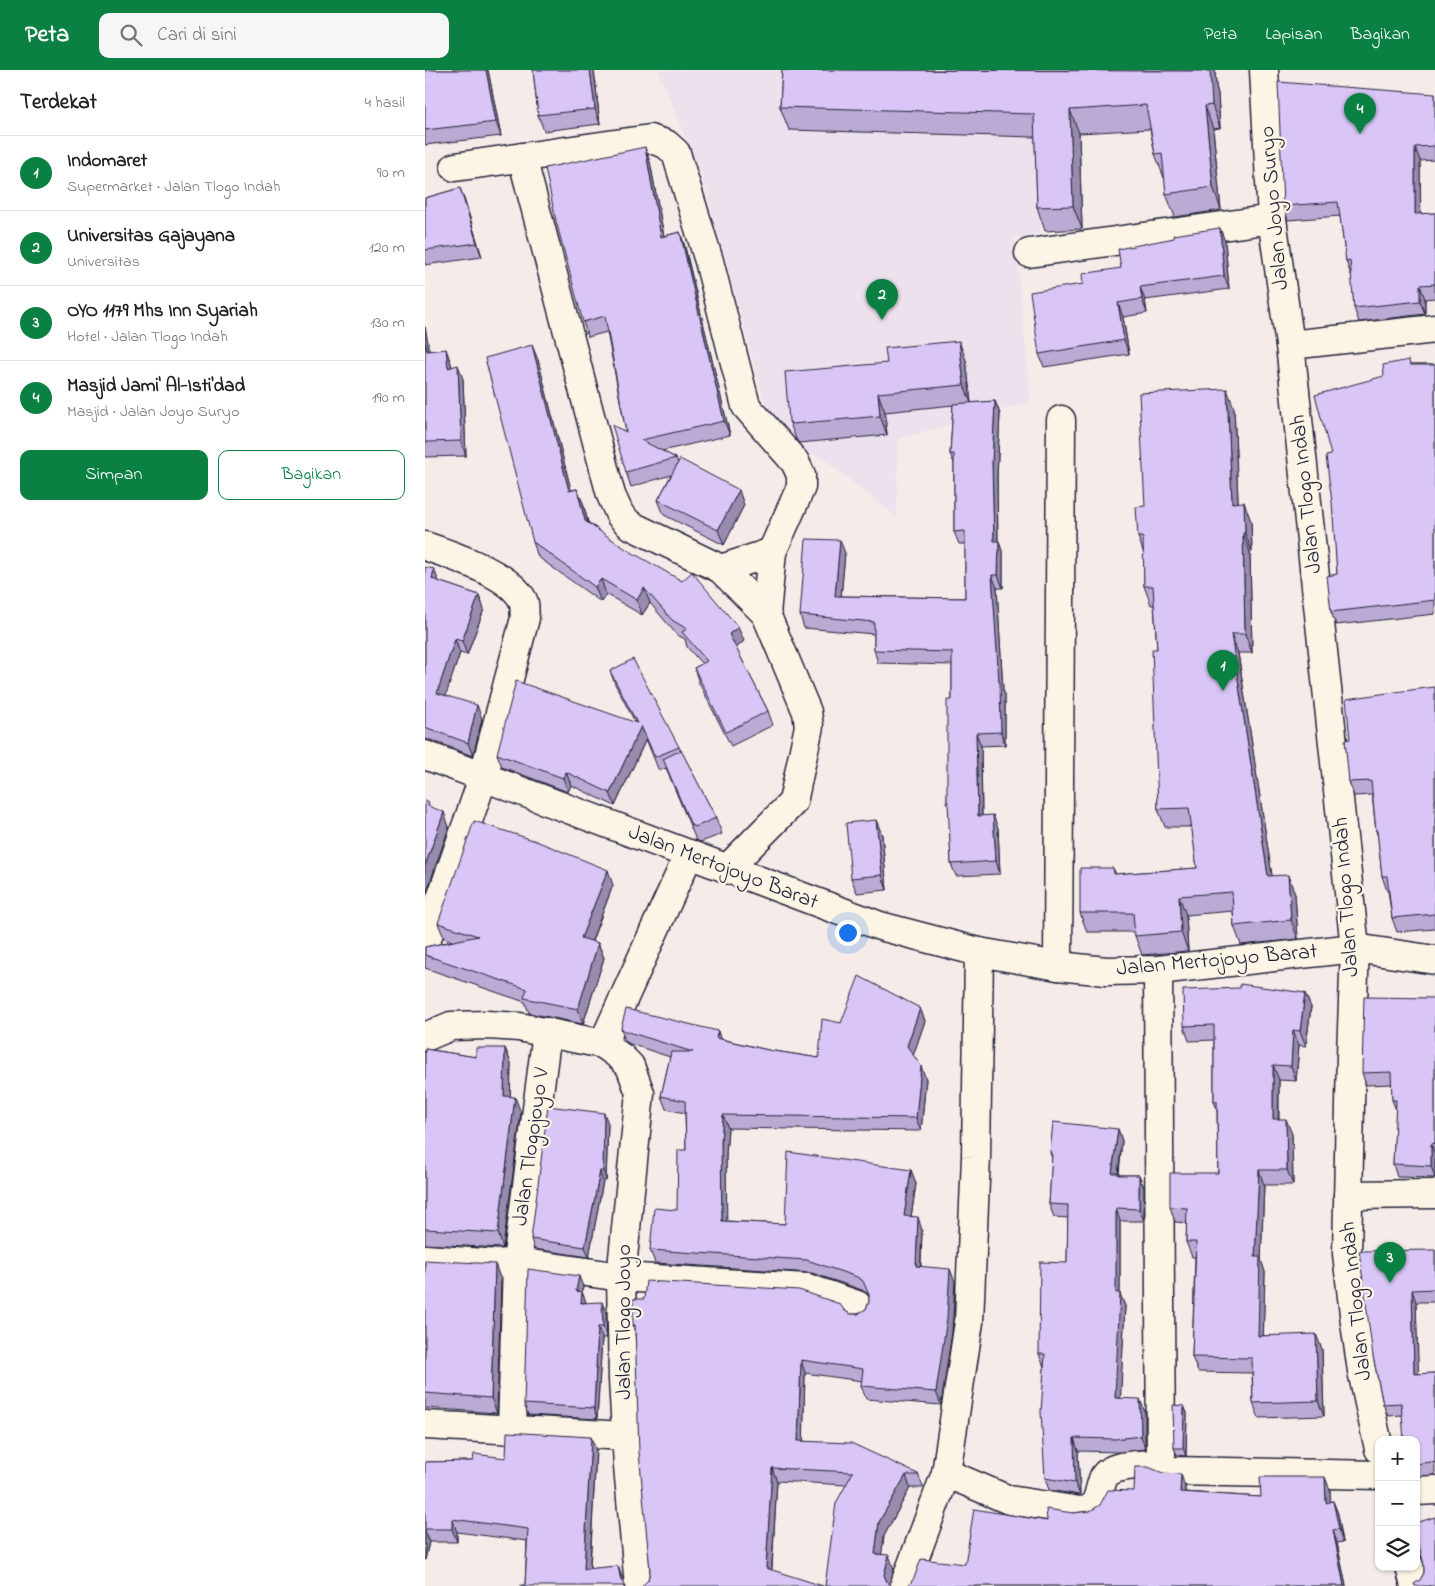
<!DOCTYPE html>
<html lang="id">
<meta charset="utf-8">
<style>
:root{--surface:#fff;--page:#f6f6f6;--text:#202124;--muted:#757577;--line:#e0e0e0;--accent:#0b8043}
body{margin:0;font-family:"Indie Flower",sans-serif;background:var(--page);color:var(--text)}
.controls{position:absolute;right:15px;bottom:15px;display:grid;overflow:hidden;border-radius:10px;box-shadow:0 1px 4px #0004}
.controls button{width:45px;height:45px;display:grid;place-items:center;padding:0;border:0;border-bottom:1px solid var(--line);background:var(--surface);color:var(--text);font:25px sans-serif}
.you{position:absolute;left:422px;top:862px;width:18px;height:18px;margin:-12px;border:4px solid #fff;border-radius:50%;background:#1a73e8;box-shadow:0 0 0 8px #1a73e833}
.badge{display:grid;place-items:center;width:32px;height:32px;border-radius:50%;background:var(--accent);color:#fff;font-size:16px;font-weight:700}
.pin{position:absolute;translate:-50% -41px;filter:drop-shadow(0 1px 2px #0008)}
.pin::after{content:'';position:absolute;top:26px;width:18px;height:15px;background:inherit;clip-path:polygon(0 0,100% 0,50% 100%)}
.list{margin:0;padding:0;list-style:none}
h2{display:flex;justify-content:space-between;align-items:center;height:65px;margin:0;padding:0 20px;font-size:21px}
h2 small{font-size:16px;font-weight:400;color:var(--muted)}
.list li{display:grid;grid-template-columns:32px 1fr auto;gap:15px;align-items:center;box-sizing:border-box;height:75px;padding:0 20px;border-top:1px solid var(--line)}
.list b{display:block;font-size:19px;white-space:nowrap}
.list p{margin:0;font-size:16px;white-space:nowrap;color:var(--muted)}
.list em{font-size:16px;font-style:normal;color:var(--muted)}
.actions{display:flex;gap:10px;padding:15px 20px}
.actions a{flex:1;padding:11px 0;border:1px solid var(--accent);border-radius:10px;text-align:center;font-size:18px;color:var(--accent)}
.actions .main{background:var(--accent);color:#fff}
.icon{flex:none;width:28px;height:28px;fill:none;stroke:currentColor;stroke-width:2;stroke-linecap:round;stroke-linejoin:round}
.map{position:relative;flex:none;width:1010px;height:1516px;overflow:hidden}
header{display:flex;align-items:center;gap:30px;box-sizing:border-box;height:70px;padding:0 25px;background:var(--accent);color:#fff}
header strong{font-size:24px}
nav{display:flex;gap:28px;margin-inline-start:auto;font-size:18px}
.search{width:350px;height:45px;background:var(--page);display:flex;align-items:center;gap:12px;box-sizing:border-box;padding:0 18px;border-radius:10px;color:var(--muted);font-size:19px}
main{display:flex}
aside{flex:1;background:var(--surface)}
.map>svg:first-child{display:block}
.built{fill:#ede1ed}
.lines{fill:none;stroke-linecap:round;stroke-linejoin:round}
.street-casing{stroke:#22223b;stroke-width:31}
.secondary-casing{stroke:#22223b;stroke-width:31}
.street{stroke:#fcf5e5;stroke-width:28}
.secondary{stroke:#fcf5e5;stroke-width:28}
.wall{fill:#bbaad4;stroke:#22223b}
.shaded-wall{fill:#988bad;stroke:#22223b}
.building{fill:#d9c6f7;stroke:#22223b}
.labels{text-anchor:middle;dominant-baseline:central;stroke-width:4.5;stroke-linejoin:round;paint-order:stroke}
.street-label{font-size:22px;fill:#22223b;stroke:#fcf5e5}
</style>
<header>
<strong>Peta</strong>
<div class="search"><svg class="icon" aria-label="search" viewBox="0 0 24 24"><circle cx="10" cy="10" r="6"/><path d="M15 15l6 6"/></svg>Cari di sini</div>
<nav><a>Peta</a><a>Lapisan</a><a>Bagikan</a></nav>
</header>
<main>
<aside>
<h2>Terdekat<small>4 hasil</small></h2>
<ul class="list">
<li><span class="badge">1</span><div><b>Indomaret</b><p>Supermarket · Jalan Tlogo Indah</p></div><em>90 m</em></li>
<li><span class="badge">2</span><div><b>Universitas Gajayana</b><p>Universitas</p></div><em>120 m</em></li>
<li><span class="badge">3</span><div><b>OYO 1179 Mhs Inn Syariah</b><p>Hotel · Jalan Tlogo Indah</p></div><em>130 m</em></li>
<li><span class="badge">4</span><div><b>Masjid Jami' Al-Isti'dad</b><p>Masjid · Jalan Joyo Suryo</p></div><em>190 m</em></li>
</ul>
<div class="actions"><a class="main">Simpan</a><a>Bagikan</a></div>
</aside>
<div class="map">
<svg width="1010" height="1516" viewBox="0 0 1010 1516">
<rect width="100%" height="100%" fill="#f5ece9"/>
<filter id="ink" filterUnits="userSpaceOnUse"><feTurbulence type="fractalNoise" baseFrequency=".02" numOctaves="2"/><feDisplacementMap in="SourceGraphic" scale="10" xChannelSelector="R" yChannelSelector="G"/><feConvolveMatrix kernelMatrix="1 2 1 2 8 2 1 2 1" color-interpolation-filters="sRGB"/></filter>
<g filter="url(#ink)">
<path class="built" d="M233 0H608L616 163 590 168 606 332 473 369 472 447 397 388 370 378 340 333 278 110Z"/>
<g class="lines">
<defs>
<g id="street">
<path d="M97 87 186 425 195 445 205 455 296 499 341 544 382 642 384 656 368 732 303 798"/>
<path d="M30 97 225 69 241 74 251 83 284 191 321 336 370 392 376 405V417L347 482 341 544"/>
<path d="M604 183 847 149"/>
<path d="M865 275 1010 259"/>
<path d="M0 476C24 484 90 506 99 533 100 537 99 543 100 548L58 708 0 874"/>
<path d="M296 499 347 482"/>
<path d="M0 685 455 856 554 882 633 896 681 901 733 900 930 878 1010 890"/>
<path d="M633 896 636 350"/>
<path d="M733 900 736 1394"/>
<path d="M0 967 26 956 62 955 94 957 178 974 196 987 205 996 215 1023 196 1207 198 1310 203 1396 214 1516"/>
<path d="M178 974 264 784"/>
<path d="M923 1125 1010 1124"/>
<path d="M0 1189 74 1194 92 1192 196 1207 382 1218 432 1235 434 1242"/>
<path d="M0 1355 201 1366"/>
<path d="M87 1360 92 1192 122 962"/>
<path d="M521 1403 584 1430 655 1441 667 1439C674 1430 674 1420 678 1409 683 1393 721 1395 736 1394L738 1398 747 1401 954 1405"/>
<path d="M991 1421 1010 1420"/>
<path d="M479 1516 521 1403 544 1252 551 1087 554 882"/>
</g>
<g id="secondary">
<path d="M839 0 847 149 865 275 930 878 926 985 922 1184 930 1253 937 1301 954 1379"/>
<path d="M985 1497 990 1516"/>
</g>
</defs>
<use href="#street" class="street-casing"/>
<use href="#secondary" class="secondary-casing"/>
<use href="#street" class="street"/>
<use href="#secondary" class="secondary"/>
</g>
<g class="wall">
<path d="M0 0H63L76 66 0 75Z"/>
<path d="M108 0H169L175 54 119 61 113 45Z"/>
<path d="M357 0H790L791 16 793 24 795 58 788 59 796 140 750 147 741 124 740 107 739 108 730 84 725 59 654 63 657 159 620 161 612 137 610 67 364 60 355 37Z"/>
<path d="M1010 24V90L995 91V144L1010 143V228L1000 229V244L934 252 929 238 927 204 926 205 921 191 915 146 863 150 858 136Z"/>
<path d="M225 92 239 166 255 162 260 177 305 365 237 381 251 388 253 393 319 435 299 475 239 445 233 430 246 405 206 417 201 402V362L182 262 163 267 158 252Z"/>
<path d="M35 118 40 132 57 187 0 195V128Z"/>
<path d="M800 171 804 219 720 230 722 243 698 247 704 284 619 297 614 284 658 214 696 198Z"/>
<path d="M0 257 4 281 26 293 27 297 38 309 41 386 0 387Z"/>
<path d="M113 290 146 420 152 419 158 433 163 452 319 571 311 578 343 641 348 655 306 676 274 613 269 598 277 594 262 577 260 569 252 565 225 533 217 545 181 524 176 532 113 487 108 472Z"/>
<path d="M541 290 546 333 570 331 575 344 572 406 573 471 578 484V518H572L578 620 580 625V675L556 676 557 746 573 758 575 804 531 806 526 794 524 736 522 732 527 630V595L453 593 449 580V564L379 558 375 545 420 483 416 526 540 528V474H534L529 462V393L525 384 528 335 460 342 462 365 374 373 371 369 364 351Z"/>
<path d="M986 295H1010V544L911 555 906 542 912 504 906 385 959 306Z"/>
<path d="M809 338 813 432 826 451 827 482H825L827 583H813L847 806 870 824 873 869 816 875 809 856 808 841 761 845 763 881 717 885 710 866V862H662L655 843 688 798 691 804 772 798 767 757H740L733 739 732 579 729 535H726L719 516V484L713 467 720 436Z"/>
<path d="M0 497 13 511 54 525 59 539 42 585 35 583 20 626 57 649 48 686 6 670H0Z"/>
<path d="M185 601 254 677 291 748 297 764 276 772 271 770 241 698 234 701 221 669 190 736 146 715 143 722 77 697 72 684 210 652 190 614Z"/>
<path d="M1010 617V859L972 862 967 848 963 821H962L957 806 953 767 951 761 947 725 929 726 924 712 925 669Z"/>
<path d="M451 750 457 765 462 820 432 823 426 808Z"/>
<path d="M188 815 167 871 173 873 179 888 158 954 104 943 100 932 0 898V877L27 871 19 868 13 853Z"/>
<path d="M1010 928V1108L972 1107 968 1094 971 1040 967 1030V1014L941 1015 937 1003Z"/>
<path d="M886 937 881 976 874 975 871 1011 854 1010V1049L867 1064 868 1115H839L836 1190 840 1202 838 1265 897 1279 899 1346 834 1348 828 1333 827 1303 773 1302 767 1287 770 1187H767L761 1172 762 1153 750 1152 745 1137 793 1103 792 1040 789 1031V970L764 971 759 956Z"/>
<path d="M495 938 500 951 488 985 501 1009 496 1061 303 1058 301 1085V1151L360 1154 486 1100 491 1114 486 1147 497 1160 496 1197 530 1212 527 1262 516 1335 441 1329 436 1316 437 1311 380 1303 378 1371 493 1404 498 1417V1418H485L459 1466 456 1485 469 1499 465 1514 400 1516 421 1415 352 1411 347 1499 223 1510 225 1501 210 1262 208 1255 419 1240 425 1244H433L441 1239 444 1232V1227L443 1224 437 1220 387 1203 230 1193 225 1180 252 1140 261 1080 260 1043 241 1039 236 1026 245 987 205 974 200 971 196 958 296 969 343 980 394 988 416 953Z"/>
<path d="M80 978 86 993 85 1027 96 1043 78 1178 0 1174V979L51 987Z"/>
<path d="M183 1053 181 1111H178L164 1187 109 1179 106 1169Z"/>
<path d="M693 1059 697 1071 694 1105H714L719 1118V1151H695V1224L700 1236 695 1328 720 1342V1379L695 1382 653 1381 655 1425 624 1420 620 1408 619 1297 614 1284 642 1193 643 1148 629 1147 624 1134 627 1088 625 1083Z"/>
<path d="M1010 1180V1232H991L993 1304 1010 1303V1405L991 1406V1370L977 1345 963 1346 958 1334 948 1286Z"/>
<path d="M0 1190 76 1210 72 1343 0 1338Z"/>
<path d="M158 1217 157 1222 161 1233 181 1243 182 1268H177L172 1349 103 1345 99 1334Z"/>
<path d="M759 1336 762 1343 761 1386 752 1385 749 1378Z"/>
<path d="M171 1380 165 1499 193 1496 199 1514 100 1515 102 1471 32 1462V1472H4L0 1490V1392L48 1391 81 1388Z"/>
<path d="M760 1417V1422L836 1427 905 1420V1432L908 1431 913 1444 918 1472 912 1473 921 1516H482L540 1494 622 1451 648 1443 665 1441 709 1421Z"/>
<path d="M991 1453 1010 1516 995 1510 999 1503V1495L996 1486 991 1483Z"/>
</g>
<g class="shaded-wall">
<path d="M61 0H63L76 66 71 52Z"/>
<path d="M165 0H169L175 54 170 39Z"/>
<path d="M782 0H790L791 16 793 24 795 58 787 35Z"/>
<path d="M780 36 788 59 796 140 788 117Z"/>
<path d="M645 40 654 63 657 159 648 136Z"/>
<path d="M220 77 225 92 242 182 236 167Z"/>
<path d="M990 77 995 91 996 158 990 144Z"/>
<path d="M35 118 40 132 57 187 52 173Z"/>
<path d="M795 158 800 171 804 219 799 206Z"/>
<path d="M255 162 260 177 305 365 299 351Z"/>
<path d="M995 215 1000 229V244L995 231Z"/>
<path d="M715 217 720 230 722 243 717 229Z"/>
<path d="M693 233 698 247 704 284 699 270Z"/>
<path d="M0 257 7 295 2 281 0 272Z"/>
<path d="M534 271 541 290 546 333 539 315Z"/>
<path d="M107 275 113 290 150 435 144 421Z"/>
<path d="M21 279 26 293 28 312 23 298Z"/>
<path d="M33 295 38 309 41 386 36 371Z"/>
<path d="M802 319 809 338 814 452 807 433Z"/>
<path d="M453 323 460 342 462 365 455 346Z"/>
<path d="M570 331 575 344 572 406 573 484 569 471 567 393Z"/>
<path d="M152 419 158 433 166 466 160 451Z"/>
<path d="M314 420 319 435 299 475 293 460Z"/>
<path d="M819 432 826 451 827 482 820 463Z"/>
<path d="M818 463 825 482 827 583 820 564Z"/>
<path d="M415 470 420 483 415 539 410 526Z"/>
<path d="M574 471 578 484V518L573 505Z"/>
<path d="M9 499 14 512 7 509Z"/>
<path d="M567 505 572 518 578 620 580 625V675L576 662Z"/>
<path d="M176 509 181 524 176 532 170 517Z"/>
<path d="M219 518 225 533 217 545 212 530Z"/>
<path d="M54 525 59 539 42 585 37 571Z"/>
<path d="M313 557 319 571 310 579 304 564Z"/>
<path d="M806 564 813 583 850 825 843 806Z"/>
<path d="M30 569 35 583 17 637 12 623Z"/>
<path d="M52 635 57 649 48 686 43 673Z"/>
<path d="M216 656 221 669 190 736 185 723Z"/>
<path d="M551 663 556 676 557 759 553 746Z"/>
<path d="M141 702 146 715 143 722 138 708Z"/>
<path d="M19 742 24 757 0 827V796Z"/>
<path d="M568 745 573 758 575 804 571 791Z"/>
<path d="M451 750 457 765 462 820 457 805Z"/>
<path d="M183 800 188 815 162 883 156 868Z"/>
<path d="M863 805 870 824 873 869 866 850Z"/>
<path d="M754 826 761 845 763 881 756 862Z"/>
<path d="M173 873 179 888 158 954 153 939Z"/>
<path d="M880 923 886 937 881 976 875 961Z"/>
<path d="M495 938 500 951 487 989 482 976Z"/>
<path d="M868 960 874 975 871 1011 866 996Z"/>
<path d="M293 961 297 975 291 968Z"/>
<path d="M80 978 86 993 85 1041 79 1026Z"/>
<path d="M848 995 854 1010 853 1064 848 1049Z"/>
<path d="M496 996 501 1009 496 1061 491 1048Z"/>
<path d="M90 1027 96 1043 78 1178 73 1163Z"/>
<path d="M179 1043 183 1053 181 1111 178 1101Z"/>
<path d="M298 1045 303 1058 301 1085 302 1164 297 1151 296 1071Z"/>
<path d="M861 1049 867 1064 868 1115 862 1100Z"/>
<path d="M693 1059 697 1071 693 1104 697 1115 687 1103Z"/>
<path d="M1006 1074 1010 1084V1108L1006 1096Z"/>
<path d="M486 1100 491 1114 484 1160 479 1146Z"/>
<path d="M834 1100 839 1115 836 1190 840 1202 838 1281 833 1266 830 1187Z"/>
<path d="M175 1101 178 1111 164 1187 160 1177Z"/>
<path d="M714 1105 719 1118V1151L714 1139Z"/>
<path d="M691 1138 695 1151V1224L700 1236 695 1340 690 1328Z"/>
<path d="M493 1147 497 1160 495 1209 491 1196Z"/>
<path d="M70 1194 76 1210 72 1343 66 1328Z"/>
<path d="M525 1199 530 1212 527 1262 516 1335 511 1322Z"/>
<path d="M154 1206 158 1217 155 1232 151 1221Z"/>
<path d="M987 1220 991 1232 994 1316 989 1304Z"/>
<path d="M157 1222 161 1232 156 1233Z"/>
<path d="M177 1232 181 1243 182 1268 178 1257Z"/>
<path d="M173 1257 177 1268 172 1349 169 1338Z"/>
<path d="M891 1264 897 1279 899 1346 893 1331Z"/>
<path d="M376 1290 380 1303 378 1384 373 1371Z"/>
<path d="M715 1329 720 1342V1379L716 1366Z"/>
<path d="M759 1336 762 1343 761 1386 758 1378Z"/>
<path d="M166 1367 171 1380 164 1512 159 1499Z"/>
<path d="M649 1368 653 1381 655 1425 650 1413Z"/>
<path d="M347 1398 352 1411 346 1511 341 1498Z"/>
<path d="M756 1404 760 1417V1435L755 1422Z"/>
<path d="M481 1405 485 1418 459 1466 455 1497 450 1484 454 1452Z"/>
<path d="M900 1407 905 1420 906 1446 901 1433Z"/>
<path d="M908 1431 913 1444 918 1472 914 1459Z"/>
<path d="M27 1449 32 1462V1472L27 1459Z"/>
<path d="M0 1460 4 1472 0 1490Z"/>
<path d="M908 1460 912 1473 921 1516H919Z"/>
<path d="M464 1485 469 1499 464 1516H463L459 1505Z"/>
<path d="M193 1496 198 1510 199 1516 196 1511Z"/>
</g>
<g class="building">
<path d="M0 0H61L71 52 0 60Z"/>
<path d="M108 0H165L170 39 113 45Z"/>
<path d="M357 0 785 1 787 35 780 36 788 117 741 124 737 83 730 84 721 35 645 40 648 136 612 137 609 44 355 37Z"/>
<path d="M853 12 1010 24V76L990 77V144L1010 143V214L995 215V231L929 238 925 190 921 191 913 132 858 136Z"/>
<path d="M220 77 236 167 255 162 299 351 216 370 251 388 201 402 187 355 201 362 180 246 158 252 131 151 120 98Z"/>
<path d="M35 118 52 173 0 180V128Z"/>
<path d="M795 158 799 206 715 217 717 229 693 233 699 270 614 284 605 222 658 214 657 204 696 198 693 179 749 168 748 165Z"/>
<path d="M534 271 539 315 453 323 455 346 367 354 364 351 360 302 462 293 460 278Z"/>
<path d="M0 272 2 281 21 279 23 298 33 295 36 371 0 372Z"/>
<path d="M107 275 144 421 152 419 160 451 201 479 257 511 267 502 313 557 304 564 343 641 301 662 269 598 282 591 257 562 262 559 247 550 219 518 212 530 176 509 170 517 108 472 60 288Z"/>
<path d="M984 290 985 295H1010V530L906 542 902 506 912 504 907 432 901 386 906 385 890 325 959 306 958 295Z"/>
<path d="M802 319 807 433 819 432 820 463H818L820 564H806L843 806 863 805 866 850 809 856 807 822 754 826 756 862 710 866 708 843H655V798H688L689 804 772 798 764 738 733 739 727 579H732L728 516H719L718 467H713L711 437 720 436 714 323Z"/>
<path d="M570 331 567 393 569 471H574L573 505H567L574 612H575L576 662 551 663 553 746 568 745 571 791 526 794 523 732H522V630H527V582L449 580V552L375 545 381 469 415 470 410 526 540 528V461L529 462V384H525L528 334Z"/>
<path d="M255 389 314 420 293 460 233 430Z"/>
<path d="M0 497 9 499 7 509 54 525 37 571 30 569 12 623 52 635 43 673 0 657Z"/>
<path d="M208 589 254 677 230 687 216 656 185 723 141 702 138 708 72 684 91 611 212 653 185 601Z"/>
<path d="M1010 617V844L967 848 962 806H957L952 761H951L946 711 924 712 920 670 925 669 921 629 970 622Z"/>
<path d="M256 680 291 748 270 757 266 755 238 689Z"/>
<path d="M0 731 4 733 3 736 19 742 0 796Z"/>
<path d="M451 750 457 805 426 808 421 753Z"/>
<path d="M49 751 111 771 183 800 156 868 173 873 153 939 99 928 102 919 0 885V877L53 866 13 853Z"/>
<path d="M434 906 495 938 482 976 496 996 491 1048 298 1045 296 1071 297 1151 360 1154 363 1082 486 1100 479 1146 493 1147 491 1196 525 1199 522 1248 511 1322 436 1316 438 1299 376 1290 373 1371 426 1373 493 1404V1405H481L454 1452 450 1484 464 1485 459 1505 462 1512 467 1516H400L411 1433 428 1402 347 1398 341 1498 398 1516H217L223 1510 225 1501 214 1382 210 1255H208V1229H219L221 1211 374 1220 415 1234 419 1240 425 1244H433L441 1239 444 1232V1225L438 1211 432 1207 382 1190 225 1180 229 1138 252 1140 253 1080H261L260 1031 236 1026 246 982H268L200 961 196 958 201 939 293 961 291 968 343 980 394 988 397 949 416 953Z"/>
<path d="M815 914 880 923 875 961 868 960 866 996 848 995V1049H861L862 1100H834L830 1187H835L833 1266 891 1264 893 1331 828 1333 827 1288 767 1287 771 1172H761L762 1138 745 1137V1103H793L792 1031H789V955L759 956 758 920 815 918Z"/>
<path d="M939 927 1010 928V1073L1006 1074V1096L968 1094 971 1030H967L966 1002 937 1003Z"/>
<path d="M51 978H80L79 1026 90 1027 73 1163 0 1159V979L51 987Z"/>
<path d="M123 1036 179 1043 178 1101H175L160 1177 106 1169Z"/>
<path d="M628 1052 693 1059 687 1103H693V1105H714V1139L691 1138V1223H695L690 1328 715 1329 716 1366 690 1369 649 1368 650 1413 620 1408 616 1342 620 1284H614L615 1192 642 1193 643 1135 624 1134 627 1083H625Z"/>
<path d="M1010 1180V1219L987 1220 989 1304 1010 1303V1393L1005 1392 991 1394V1370H979L976 1333 958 1334 948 1286 934 1181Z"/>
<path d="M0 1190 70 1194 66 1328 0 1323Z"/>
<path d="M103 1199 154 1206 151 1221 157 1222 156 1233 177 1232 178 1257H173L169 1338 99 1334Z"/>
<path d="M748 1335 759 1336 758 1378H749Z"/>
<path d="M82 1362 166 1367 159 1499 193 1496 196 1511 201 1516H96V1515H100L103 1459 27 1449V1459H0V1392L48 1391 49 1384 81 1388Z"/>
<path d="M710 1397H723L738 1403 756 1404 755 1422 836 1427 835 1407H900L901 1433 908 1431 914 1459 908 1460 919 1516H482L484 1515 489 1508 496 1489 540 1494 549 1439 622 1451 621 1439 648 1443 665 1441 675 1435 683 1420 709 1421Z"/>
<path d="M1010 1447V1516H990L989 1514 995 1510 999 1503V1495L994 1476 991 1472V1453Z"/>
</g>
</g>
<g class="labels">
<g class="street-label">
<text transform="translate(850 138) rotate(-95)">Jalan Joyo Suryo</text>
<text transform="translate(882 424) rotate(-96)">Jalan Tlogo Indah</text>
<text transform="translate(298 798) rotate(21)">Jalan Mertojoyo Barat</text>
<text transform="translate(922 827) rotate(-94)">Jalan Tlogo Indah</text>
<text transform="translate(792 891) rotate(-5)">Jalan Mertojoyo Barat</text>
<text transform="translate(107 1077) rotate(-82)">Jalan Tlogojoyo V</text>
<text transform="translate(932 1231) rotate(-96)">Jalan Tlogo Indah</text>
<text transform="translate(200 1252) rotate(-90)">Jalan Tlogo Joyo</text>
</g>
</g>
</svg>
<div class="controls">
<button>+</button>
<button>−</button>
<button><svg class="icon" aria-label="layers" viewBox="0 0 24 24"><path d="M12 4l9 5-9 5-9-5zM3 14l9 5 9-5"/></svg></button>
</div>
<div class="you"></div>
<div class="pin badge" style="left:798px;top:621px">1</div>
<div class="pin badge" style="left:457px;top:250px">2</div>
<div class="pin badge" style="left:965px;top:1213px">3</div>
<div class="pin badge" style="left:935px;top:64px">4</div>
</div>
</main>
